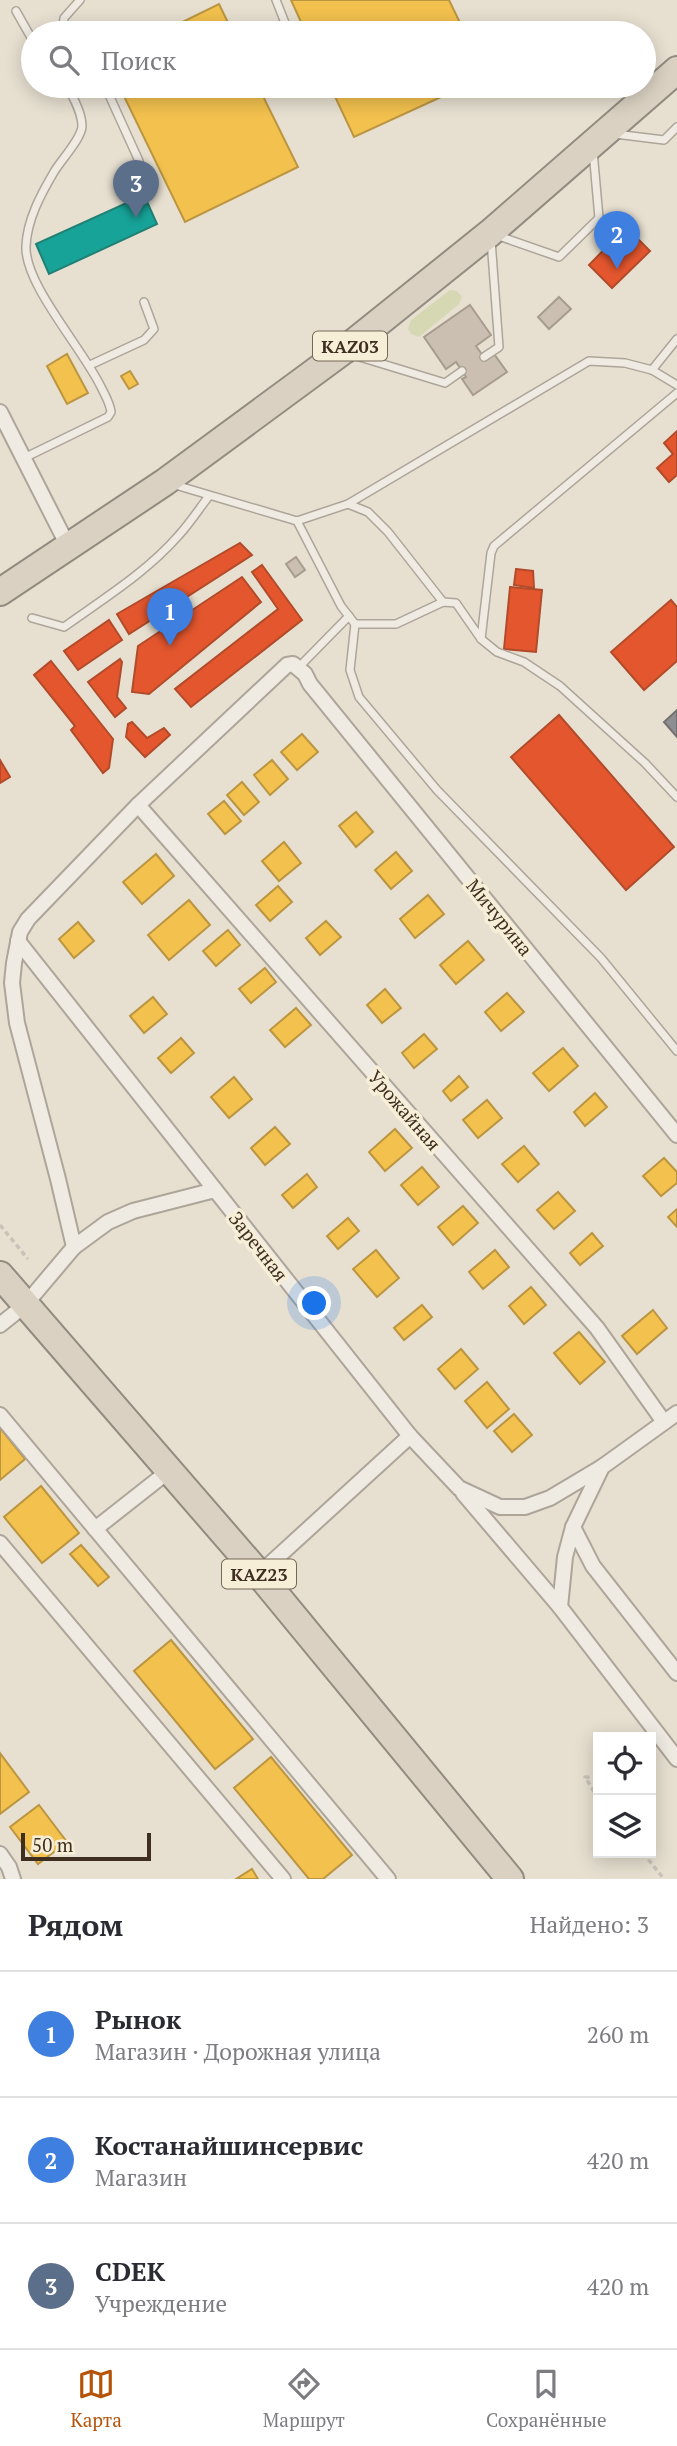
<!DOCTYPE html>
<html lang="ru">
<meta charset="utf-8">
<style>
:root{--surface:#fff;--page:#f2f2f3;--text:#2b2b33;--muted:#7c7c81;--line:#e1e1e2;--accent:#b45309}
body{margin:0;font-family:"PT Serif",serif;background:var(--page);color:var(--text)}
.controls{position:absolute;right:21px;bottom:21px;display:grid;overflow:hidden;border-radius:0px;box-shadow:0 4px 18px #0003}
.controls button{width:63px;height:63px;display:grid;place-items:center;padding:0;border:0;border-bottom:2px solid var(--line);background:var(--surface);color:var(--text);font:35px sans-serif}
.scale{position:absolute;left:21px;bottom:18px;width:130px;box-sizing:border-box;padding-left:7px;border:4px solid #3d2e20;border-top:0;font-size:19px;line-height:24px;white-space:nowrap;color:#3d2e20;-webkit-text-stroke:5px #f7eed8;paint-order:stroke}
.you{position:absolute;left:315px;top:1304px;width:24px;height:24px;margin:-18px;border:5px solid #fff;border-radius:50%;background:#1a73e8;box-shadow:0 0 0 10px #1a73e833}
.badge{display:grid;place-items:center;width:46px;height:46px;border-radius:50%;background:var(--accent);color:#fff;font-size:23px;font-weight:700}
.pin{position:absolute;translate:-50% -58px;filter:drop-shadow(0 2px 4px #0008)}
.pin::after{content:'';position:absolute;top:37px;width:24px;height:21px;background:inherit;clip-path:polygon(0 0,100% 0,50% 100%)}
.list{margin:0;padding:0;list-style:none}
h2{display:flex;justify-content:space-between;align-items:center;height:91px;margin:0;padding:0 28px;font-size:30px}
h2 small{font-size:23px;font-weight:400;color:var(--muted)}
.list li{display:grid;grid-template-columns:46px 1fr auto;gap:21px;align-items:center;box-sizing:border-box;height:126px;padding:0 28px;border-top:2px solid var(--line)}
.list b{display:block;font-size:26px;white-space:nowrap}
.list p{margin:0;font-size:23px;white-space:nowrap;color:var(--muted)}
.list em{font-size:23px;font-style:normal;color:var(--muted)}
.icon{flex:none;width:38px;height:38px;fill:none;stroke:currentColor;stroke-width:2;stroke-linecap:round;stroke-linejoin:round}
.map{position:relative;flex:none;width:677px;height:1879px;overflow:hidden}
.search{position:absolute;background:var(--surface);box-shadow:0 4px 18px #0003;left:21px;right:21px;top:21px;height:77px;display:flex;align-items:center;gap:18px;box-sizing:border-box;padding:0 24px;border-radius:38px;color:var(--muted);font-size:26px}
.sheet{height:469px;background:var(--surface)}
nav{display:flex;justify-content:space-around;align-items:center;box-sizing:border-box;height:98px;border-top:2px solid var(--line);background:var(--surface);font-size:19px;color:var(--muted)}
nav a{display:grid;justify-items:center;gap:4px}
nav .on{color:var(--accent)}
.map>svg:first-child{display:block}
.green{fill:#d6d7b3}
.homes{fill:#f2c14e;stroke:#bc9540;stroke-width:2}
.shops{fill:#e4572e;stroke:#b24b2a;stroke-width:2}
.public{fill:#17a398;stroke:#228074;stroke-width:2}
.industry{fill:#8d8d92;stroke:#757070;stroke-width:2}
.building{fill:#cbbfb2;stroke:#a89c90;stroke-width:2}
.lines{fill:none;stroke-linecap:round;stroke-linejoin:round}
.lane-casing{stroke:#ada599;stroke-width:10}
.street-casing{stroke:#ada599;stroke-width:18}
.highway-casing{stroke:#928b80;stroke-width:30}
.path{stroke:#c8c2b9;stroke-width:3.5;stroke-dasharray:5 3.5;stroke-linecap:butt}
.lane{stroke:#efebe3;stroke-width:7}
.street{stroke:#efebe3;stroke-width:14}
.highway{stroke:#dad1c2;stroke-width:26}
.labels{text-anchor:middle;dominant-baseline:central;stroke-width:7;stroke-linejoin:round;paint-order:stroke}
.shield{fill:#f7eed8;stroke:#756857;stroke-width:2}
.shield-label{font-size:18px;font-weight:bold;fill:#3d2e20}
.street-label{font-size:19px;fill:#3d2e20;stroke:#f7eed8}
</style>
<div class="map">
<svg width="677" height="1879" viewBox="0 0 677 1879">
<rect width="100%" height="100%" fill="#e7e0d1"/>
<path class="green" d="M450 290 457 291 462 297 459 304 419 337 411 334 408 329 411 320Z"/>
<g class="homes">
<path d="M291 0H449L465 33H306Z"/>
<path d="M219 4 233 33H160Z"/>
<path d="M119 86H258L298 167 185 222Z"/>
<path d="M330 86H465L354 137Z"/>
<path d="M67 354 88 393 67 404 47 366Z"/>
<path d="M130 371 138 384 129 389 121 376Z"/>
<path d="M302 734 318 752 297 770 281 752Z"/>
<path d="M272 760 288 779 270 795 254 775Z"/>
<path d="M242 782 259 802 244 815 227 795Z"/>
<path d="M224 801 241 821 225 834 208 814Z"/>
<path d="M356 812 373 832 356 847 339 826Z"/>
<path d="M284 842 301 863 279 881 262 861Z"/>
<path d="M396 852 412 871 391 889 375 870Z"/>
<path d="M156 854 174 876 142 904 123 882Z"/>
<path d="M278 886 292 902 270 921 256 905Z"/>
<path d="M428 895 444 914 415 938 400 919Z"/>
<path d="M189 900 210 925 169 960 148 935Z"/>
<path d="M326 921 341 937 320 955 306 938Z"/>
<path d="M78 922 94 941 74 958 59 939Z"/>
<path d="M228 930 240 945 216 966 203 951Z"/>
<path d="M468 941 484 960 456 984 440 965Z"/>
<path d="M265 968 276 982 251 1003 239 989Z"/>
<path d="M385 989 401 1008 382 1023 367 1005Z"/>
<path d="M507 993 524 1012 501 1031 485 1012Z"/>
<path d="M153 997 167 1014 144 1033 130 1016Z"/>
<path d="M296 1008 311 1025 285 1047 270 1030Z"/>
<path d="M424 1034 437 1049 414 1068 402 1053Z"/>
<path d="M181 1038 194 1053 171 1073 158 1058Z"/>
<path d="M563 1048 578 1066 549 1091 533 1073Z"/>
<path d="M459 1076 468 1087 451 1101 443 1091Z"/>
<path d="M234 1077 252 1099 229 1118 211 1097Z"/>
<path d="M595 1093 607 1107 585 1126 574 1112Z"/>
<path d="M487 1100 502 1118 478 1138 463 1120Z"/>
<path d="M275 1127 290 1144 265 1165 251 1148Z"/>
<path d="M395 1129 412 1148 385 1171 369 1152Z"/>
<path d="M524 1146 539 1164 518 1182 502 1164Z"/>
<path d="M664 1158 677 1172V1183L661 1196 643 1176Z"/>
<path d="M422 1167 439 1187 418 1205 401 1185Z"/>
<path d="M307 1174 317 1187 293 1208 282 1195Z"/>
<path d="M558 1192 575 1211 554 1229 537 1210Z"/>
<path d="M463 1206 478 1223 453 1245 438 1227Z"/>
<path d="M677 1209V1227L668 1217Z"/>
<path d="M348 1218 359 1231 338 1249 327 1236Z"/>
<path d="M592 1233 603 1246 580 1265 570 1253Z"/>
<path d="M376 1250 399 1278 377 1297 353 1269Z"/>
<path d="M495 1250 509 1267 483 1289 469 1272Z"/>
<path d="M531 1287 546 1305 524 1324 509 1306Z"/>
<path d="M422 1305 432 1317 404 1340 394 1328Z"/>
<path d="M653 1310 667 1328 637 1354 622 1336Z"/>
<path d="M579 1332 605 1362 580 1384 554 1353Z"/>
<path d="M461 1349 478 1369 455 1389 438 1369Z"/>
<path d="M487 1382 509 1409 487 1428 465 1401Z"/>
<path d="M514 1414 532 1435 512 1452 494 1431Z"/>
<path d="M0 1428 25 1459 0 1480Z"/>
<path d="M41 1486 79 1533 42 1563 4 1517Z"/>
<path d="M81 1545 109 1577 98 1586 70 1554Z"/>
<path d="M171 1640 253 1739 215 1769 134 1671Z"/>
<path d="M0 1753 29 1792 0 1814Z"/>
<path d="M271 1757 352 1855 323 1879H309L234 1788Z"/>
<path d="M39 1805 67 1842 38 1864 10 1827Z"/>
<path d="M252 1869 258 1879H236Z"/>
</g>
<g class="shops">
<path d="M626 227 650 251 612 288 589 265Z"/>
<path d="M677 431V475L669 482 657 468 673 454 664 443Z"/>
<path d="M240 543 252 555 129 634 117 614Z"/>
<path d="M262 565 302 620 191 707 175 689 278 609 252 572Z"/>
<path d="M516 569 533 571 534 588 514 585Z"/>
<path d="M242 577 261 602 149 694 132 692 138 646Z"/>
<path d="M510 587 542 590 536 652 504 649Z"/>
<path d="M671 600 677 607V661L644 690 611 652Z"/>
<path d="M109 620 122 640 78 670 64 651Z"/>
<path d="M120 659 122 662 117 697 126 708 115 717 88 682Z"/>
<path d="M51 661 113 739 109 768 103 773 71 730 75 726 34 675Z"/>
<path d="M559 715 674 847 626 890 511 757Z"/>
<path d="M132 722 147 738 164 728 170 735 145 757 126 737 128 724Z"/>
<path d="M0 760 10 777 0 783Z"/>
</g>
<path class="public" d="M144 195 157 224 49 274 36 244Z"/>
<path class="industry" d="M677 710V737L664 722Z"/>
<g class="building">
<path d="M559 297 571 309 549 329 538 317Z"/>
<path d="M470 305 491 335 476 346 486 360 494 354 507 372 473 395 462 379 466 377 456 362 446 369 424 337Z"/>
<path d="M296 557 305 570 295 577 286 564Z"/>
</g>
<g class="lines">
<defs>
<g id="lane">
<path d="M276 0 289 33"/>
<path d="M16 11 33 41"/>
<path d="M62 33 64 18 80 0"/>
<path d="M105 86 139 161"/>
<path d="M615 134 664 140 677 127"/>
<path d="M496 235 559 257 599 218 593 151"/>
<path d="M350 354 445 383 462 371"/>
<path d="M484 357 499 347 491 240"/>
<path d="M90 365 144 340 154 329 144 302"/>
<path d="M652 370 677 339"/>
<path d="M24 458 108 417 111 412C110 403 105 395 101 387 83 349 24 284 26 246 27 220 41 194 54 172 61 160 82 138 82 126 82 113 73 97 67 86"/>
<path d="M172 484 297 521 348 504 589 361 625 363 652 370 677 385"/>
<path d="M348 504 368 512 388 532 443 602"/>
<path d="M297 521 341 606 355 624H396L443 602 456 603 481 639 497 652 524 662 560 686 645 763 677 797"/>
<path d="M32 618 64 627C103 599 147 572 179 535 190 523 199 509 209 496"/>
<path d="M355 624 350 670 359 697 437 790 601 958 677 1051"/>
<path d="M481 639 491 553 494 546 677 393"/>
<path d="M299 667 349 616"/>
</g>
<g id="street">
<path d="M0 412 68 546"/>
<path d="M138 805 597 1328 664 1422"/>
<path d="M18 941 410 1436 459 1488 500 1507H525L550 1498 602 1467"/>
<path d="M74 1247 108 1222 133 1211 215 1190"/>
<path d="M0 1325 25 1305 74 1247 58 1179 17 1023 12 983 14 963 20 932 28 919 138 805 287 665 293 664 305 674 310 684 677 1135"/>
<path d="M677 1413 602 1467 573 1527 593 1566 677 1673"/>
<path d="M0 1415 388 1879"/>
<path d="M463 1493 560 1607"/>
<path d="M573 1527 565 1557 560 1607 677 1759"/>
<path d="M95 1529 170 1470"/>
<path d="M0 1543 283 1879"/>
<path d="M259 1574 410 1436"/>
<path d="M0 1854 9 1867 13 1879"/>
</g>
<g id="highway">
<path d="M0 592 165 482 343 351 490 233 677 70"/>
<path d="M0 1275 259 1574 510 1879"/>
</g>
</defs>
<use href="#lane" class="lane-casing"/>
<use href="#street" class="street-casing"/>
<use href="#highway" class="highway-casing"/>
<g class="path">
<path d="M0 1225 28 1259"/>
<path d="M598 1778 585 1777 598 1798"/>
<path d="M643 1853 664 1879"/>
</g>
<use href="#lane" class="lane"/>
<use href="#street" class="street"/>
<use href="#highway" class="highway"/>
</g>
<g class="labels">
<g class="shield">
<rect x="313" y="331.5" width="74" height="29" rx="5"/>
<rect x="222" y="1559.5" width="74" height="29" rx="5"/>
</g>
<g class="shield-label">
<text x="350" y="346">KАZ03</text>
<text x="259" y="1574">KAZ23</text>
</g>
<g class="street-label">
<text transform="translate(500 917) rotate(51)">Мичурина</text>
<text transform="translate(405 1110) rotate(49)">Урожайная</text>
<text transform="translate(259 1246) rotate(52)">Заречная</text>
</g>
</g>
</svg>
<div class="controls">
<button><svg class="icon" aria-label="locate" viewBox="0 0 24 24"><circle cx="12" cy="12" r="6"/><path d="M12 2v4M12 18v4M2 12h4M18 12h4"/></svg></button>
<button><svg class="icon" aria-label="layers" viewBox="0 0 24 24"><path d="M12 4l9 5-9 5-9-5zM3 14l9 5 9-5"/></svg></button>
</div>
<div class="scale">50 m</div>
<div class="you"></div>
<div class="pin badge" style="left:170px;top:646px;background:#3f7fe0">1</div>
<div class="pin badge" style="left:617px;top:269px;background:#3f7fe0">2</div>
<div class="pin badge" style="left:136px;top:218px;background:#5c6f8a">3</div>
<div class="search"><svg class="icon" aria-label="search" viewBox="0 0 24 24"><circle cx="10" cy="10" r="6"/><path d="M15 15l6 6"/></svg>Поиск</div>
</div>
<section class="sheet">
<h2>Рядом<small>Найдено: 3</small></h2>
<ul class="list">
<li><span class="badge" style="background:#3f7fe0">1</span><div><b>Рынок</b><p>Магазин · Дорожная улица</p></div><em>260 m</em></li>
<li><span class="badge" style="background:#3f7fe0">2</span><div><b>Костанайшинсервис</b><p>Магазин</p></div><em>420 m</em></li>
<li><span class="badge" style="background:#5c6f8a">3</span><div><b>CDEK</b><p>Учреждение</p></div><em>420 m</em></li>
</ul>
</section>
<nav>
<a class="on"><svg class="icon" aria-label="map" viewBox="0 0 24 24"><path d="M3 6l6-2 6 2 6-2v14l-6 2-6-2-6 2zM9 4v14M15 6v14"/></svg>Карта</a>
<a><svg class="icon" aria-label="directions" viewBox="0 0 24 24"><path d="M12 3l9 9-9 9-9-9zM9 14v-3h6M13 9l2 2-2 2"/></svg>Маршрут</a>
<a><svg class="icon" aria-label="saved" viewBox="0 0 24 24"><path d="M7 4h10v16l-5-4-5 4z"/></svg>Сохранённые</a>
</nav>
